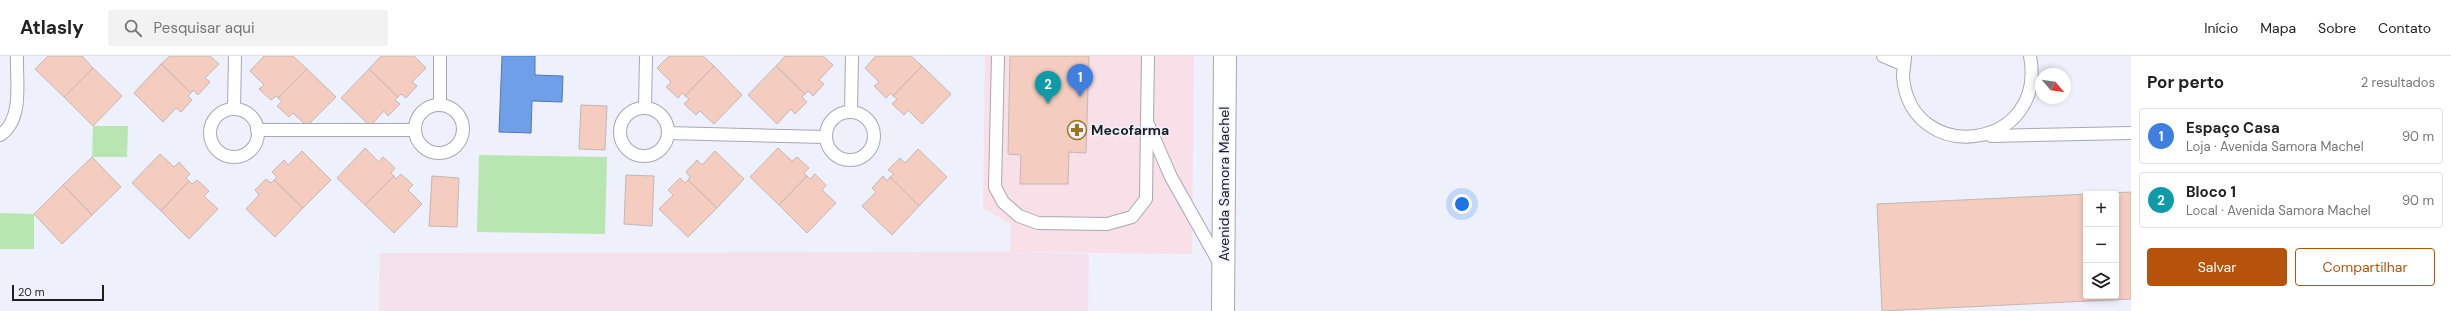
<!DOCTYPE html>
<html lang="pt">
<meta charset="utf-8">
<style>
:root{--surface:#fff;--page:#f2f2f2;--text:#222;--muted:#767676;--line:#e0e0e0;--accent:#b45309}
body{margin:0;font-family:"DM Sans",sans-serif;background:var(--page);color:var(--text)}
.controls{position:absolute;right:12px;bottom:12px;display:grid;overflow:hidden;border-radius:4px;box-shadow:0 2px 6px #0003}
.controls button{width:36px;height:36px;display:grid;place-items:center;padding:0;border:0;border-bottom:1px solid var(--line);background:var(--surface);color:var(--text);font:20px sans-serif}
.compass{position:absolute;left:2035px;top:12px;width:36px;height:36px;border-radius:50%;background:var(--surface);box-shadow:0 2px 6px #0003;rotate:119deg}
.scale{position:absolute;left:12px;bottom:10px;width:92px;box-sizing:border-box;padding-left:4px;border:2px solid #1d1e22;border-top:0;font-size:11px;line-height:14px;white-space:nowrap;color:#1d1e22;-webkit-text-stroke:3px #eef0fc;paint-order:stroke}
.you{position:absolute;left:1462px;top:148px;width:14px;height:14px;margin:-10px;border:3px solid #fff;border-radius:50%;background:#1a73e8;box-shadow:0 0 0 6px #1a73e833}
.badge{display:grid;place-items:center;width:26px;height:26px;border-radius:50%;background:var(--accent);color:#fff;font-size:13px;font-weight:700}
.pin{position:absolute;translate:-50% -33px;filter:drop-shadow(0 1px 2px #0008)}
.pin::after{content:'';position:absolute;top:21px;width:14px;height:12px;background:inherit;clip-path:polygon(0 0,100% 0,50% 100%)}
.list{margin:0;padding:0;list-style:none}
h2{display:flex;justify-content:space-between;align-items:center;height:52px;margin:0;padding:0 16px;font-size:17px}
h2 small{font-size:13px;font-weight:400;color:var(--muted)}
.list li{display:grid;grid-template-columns:26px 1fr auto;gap:12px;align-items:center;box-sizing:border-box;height:56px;margin:0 8px 8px;padding:0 8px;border:1px solid var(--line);border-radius:4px}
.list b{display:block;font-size:15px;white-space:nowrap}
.list p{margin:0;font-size:13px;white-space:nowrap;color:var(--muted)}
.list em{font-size:13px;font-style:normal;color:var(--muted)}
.actions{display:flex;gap:8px;padding:12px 16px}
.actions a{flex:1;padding:9px 0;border:1px solid var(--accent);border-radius:4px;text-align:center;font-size:14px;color:var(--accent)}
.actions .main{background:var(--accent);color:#fff}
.icon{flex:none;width:22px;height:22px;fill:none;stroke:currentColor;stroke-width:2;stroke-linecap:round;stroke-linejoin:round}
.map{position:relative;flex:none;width:2131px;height:255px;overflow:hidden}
header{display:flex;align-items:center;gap:24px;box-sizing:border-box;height:56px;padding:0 20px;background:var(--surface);border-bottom:1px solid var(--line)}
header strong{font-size:19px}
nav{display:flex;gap:22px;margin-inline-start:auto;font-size:14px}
.search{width:280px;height:36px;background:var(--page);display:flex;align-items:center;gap:10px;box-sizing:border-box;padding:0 14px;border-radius:4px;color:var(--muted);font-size:15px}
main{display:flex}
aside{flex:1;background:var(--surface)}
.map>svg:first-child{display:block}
.commercial{fill:#f9dfe7}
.industrial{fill:#f5e0ee}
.green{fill:#b8e6b1}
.water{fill:#709fea;stroke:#5778ae}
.building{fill:#f4ccc0;stroke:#c4b7b4;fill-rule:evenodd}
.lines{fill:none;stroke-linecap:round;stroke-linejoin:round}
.service-casing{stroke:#a6a8b3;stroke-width:14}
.secondary-casing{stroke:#a6a8b3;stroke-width:24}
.service{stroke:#fff;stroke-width:12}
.secondary{stroke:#fff;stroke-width:22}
.labels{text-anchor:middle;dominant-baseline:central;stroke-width:3;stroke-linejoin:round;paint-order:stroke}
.poi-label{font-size:14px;font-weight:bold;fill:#1d1e22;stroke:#eef0fc;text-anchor:start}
.street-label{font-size:14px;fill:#1d1e22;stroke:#eef0fc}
</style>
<header>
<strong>Atlasly</strong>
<div class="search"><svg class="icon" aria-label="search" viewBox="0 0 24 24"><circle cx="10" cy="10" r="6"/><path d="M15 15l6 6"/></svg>Pesquisar aqui</div>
<nav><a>Início</a><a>Mapa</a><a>Sobre</a><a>Contato</a></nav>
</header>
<main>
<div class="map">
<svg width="2131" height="255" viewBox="0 0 2131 255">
<rect width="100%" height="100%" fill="#eef0fc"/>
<path class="commercial" d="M985 0H1194L1192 198 1010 196 1011 168 983 152Z"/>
<path class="industrial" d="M1010 196 1089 198 1088 255H379L380 197Z"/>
<g class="green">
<path d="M93 70H128L127 101H92Z"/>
<path d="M479 99 607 101 605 178 477 176Z"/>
<path d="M0 157 34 158V193H0Z"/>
</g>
<path class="water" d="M502 0H535V19L563 20 562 46 532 45 531 77 499 76Z"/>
<g class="building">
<path d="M48 0H82L93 12 64 41 35 13Z"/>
<path d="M170 0H210L219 8 205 22 210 26 198 39 193 34 191 37 161 8Z"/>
<path d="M264 0H293L307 13 278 42 276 40 271 44 259 33 264 29 250 15Z"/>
<path d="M381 0H414L426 12 412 26 417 30 406 42 401 38 398 41 369 13Z"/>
<path d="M669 0H703L714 10 685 40 682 37 678 42 666 31 671 26 657 12Z"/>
<path d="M785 0H823L833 9 819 24 824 28 813 40 808 35 805 38 776 10Z"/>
<path d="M876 0H911L922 10 893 40 891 37 886 42 874 30 879 26 865 12Z"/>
<path d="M1010 0H1089L1086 97 1069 96 1068 128H1020L1021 99 1008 98Z"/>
<path d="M161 8 191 37 188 40 192 44 181 56 176 52 163 66 134 37Z"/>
<path d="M714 10 742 39 714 68 700 55 696 59 684 48 689 43 685 40Z"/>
<path d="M776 10 805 38 802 41 807 46 795 58 791 53 777 68 748 39Z"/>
<path d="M922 10 951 38 922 68 908 54 904 59 892 48 897 43 893 40Z"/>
<path d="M93 12 122 40 93 70 64 41Z"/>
<path d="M307 13 336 41 307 70 293 57 289 61 277 50 282 45 278 42Z"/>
<path d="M369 13 398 41 395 44 400 48 388 60 384 55 370 70 341 42Z"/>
<path d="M581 49 607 50 605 94 579 93Z"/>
<path d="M365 92 379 106 383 101 395 112 391 117 394 120 365 149 337 122Z"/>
<path d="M778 92 792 105 797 101 809 112 804 117 807 120 779 149 750 121Z"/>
<path d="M918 93 947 121 919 150 890 121 894 118 888 114 900 102 905 107Z"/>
<path d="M302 95 331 124 303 152 274 124 277 121 272 116 284 104 288 109Z"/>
<path d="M715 95 744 123 717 152 688 124 690 121 686 116 697 104 702 109Z"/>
<path d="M160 98 174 111 179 106 190 118 186 122 189 125 161 155 132 127Z"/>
<path d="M92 101 121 131 92 159 63 129Z"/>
<path d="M401 118 413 129 408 134 422 148 394 177 365 149 394 120 396 123Z"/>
<path d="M815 118 826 129 822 134 836 147 807 177 779 149 807 120 810 123Z"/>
<path d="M626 119 654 120 652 170 624 168Z"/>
<path d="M432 120 459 122 457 171 429 170Z"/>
<path d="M883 120 887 125 890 121 919 150 892 179 862 150 876 136 872 132Z"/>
<path d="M680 122 685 127 688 124 717 152 688 181 659 153 673 139 668 134Z"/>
<path d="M266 123 271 127 274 124 303 152 275 181 246 153 259 139 255 134Z"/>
<path d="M197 124 209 135 204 140 218 153 189 183 161 155 189 125 192 128Z"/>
<path d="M63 129 92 159 62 188 34 158Z"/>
<path d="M2131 136V243L1882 255 1877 148ZM2086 138H2116V240H2086Z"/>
</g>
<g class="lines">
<defs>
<g id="service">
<path d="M998 0 995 131 1003 146 1019 160 1038 167 1107 168 1132 161 1146 143 1147 66"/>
<path d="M1148 0 1147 66 1171 121 1220 208"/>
<path d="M1883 0 1904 9"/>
<path d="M1905 0C1905 7 1903 15 1903 21 1911 111 2048 95 2030 0"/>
<circle cx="439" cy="73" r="24"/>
<path d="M440 49V0"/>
<path d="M645 51 646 0"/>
<circle cx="644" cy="76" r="24"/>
<path d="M234 52 235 0"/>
<circle cx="234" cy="77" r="24"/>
<circle cx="850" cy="80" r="24"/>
<path d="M851 56 852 0"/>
<path d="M257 74H415"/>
<path d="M668 77 826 81"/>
<path d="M0 79C24 64 16 24 17 0"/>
<path d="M1991 80 2131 77"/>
</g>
<path id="secondary" d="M1223 255 1225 0"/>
</defs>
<use href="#service" class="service-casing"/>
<use href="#secondary" class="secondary-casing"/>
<use href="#service" class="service"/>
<use href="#secondary" class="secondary"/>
</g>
<defs>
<symbol id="pharmacy-ring" viewBox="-11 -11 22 22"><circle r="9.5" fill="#eef0fc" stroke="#9b7521" stroke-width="1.5"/><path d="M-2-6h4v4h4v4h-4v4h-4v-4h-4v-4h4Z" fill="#9b7521"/></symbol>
</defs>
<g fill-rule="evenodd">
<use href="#pharmacy-ring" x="1066" y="63" width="22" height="22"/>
</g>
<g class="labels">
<g class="poi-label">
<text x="1091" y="74">Mecofarma</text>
</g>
<g class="street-label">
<text transform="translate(1224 128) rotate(-90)">Avenida Samora Machel</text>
</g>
</g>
</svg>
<div class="controls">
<button>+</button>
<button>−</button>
<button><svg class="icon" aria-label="layers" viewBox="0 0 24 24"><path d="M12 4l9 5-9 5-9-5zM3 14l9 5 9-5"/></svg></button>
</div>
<svg class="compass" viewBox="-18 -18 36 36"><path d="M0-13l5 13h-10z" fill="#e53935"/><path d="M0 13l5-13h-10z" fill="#767676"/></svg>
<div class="scale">20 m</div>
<div class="you"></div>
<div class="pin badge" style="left:1080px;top:41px;background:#3f7fe0">1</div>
<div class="pin badge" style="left:1048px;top:48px;background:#0f9aa8">2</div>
</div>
<aside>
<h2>Por perto<small>2 resultados</small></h2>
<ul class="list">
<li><span class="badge" style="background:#3f7fe0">1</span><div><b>Espaço Casa</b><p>Loja · Avenida Samora Machel</p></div><em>90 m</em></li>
<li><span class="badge" style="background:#0f9aa8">2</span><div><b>Bloco 1</b><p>Local · Avenida Samora Machel</p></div><em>90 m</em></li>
</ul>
<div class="actions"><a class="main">Salvar</a><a>Compartilhar</a></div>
</aside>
</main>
